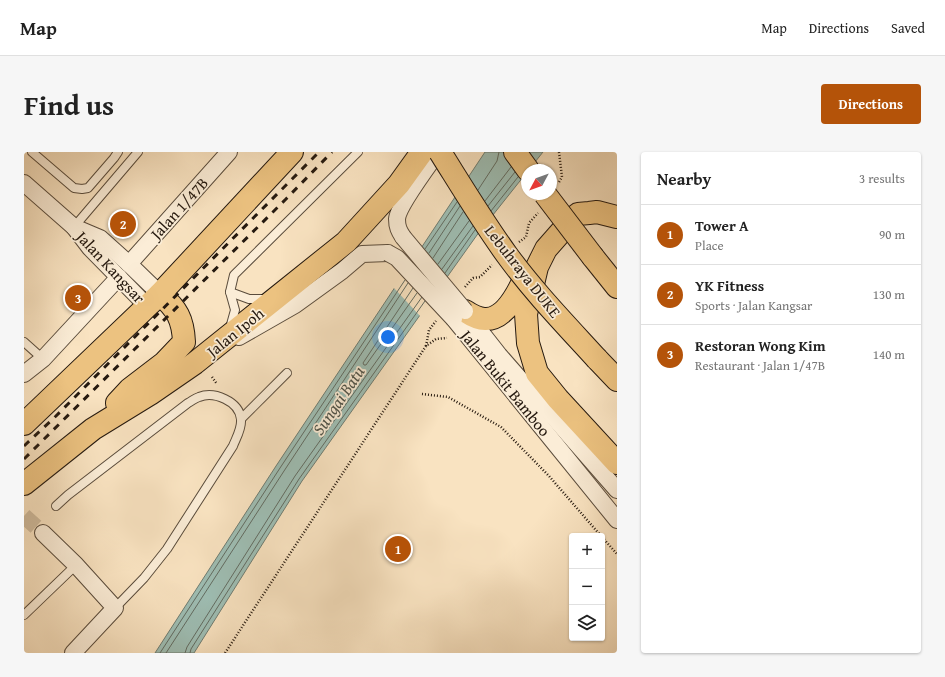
<!DOCTYPE html>
<meta charset="utf-8">
<style>
:root{--surface:#fff;--page:#f6f6f6;--text:#222;--muted:#767676;--line:#e0e0e0;--accent:#b45309}
body{margin:0;font-family:"Gentium Book Plus",serif;background:var(--page);color:var(--text)}
.controls{position:absolute;right:12px;bottom:12px;display:grid;overflow:hidden;border-radius:4px;box-shadow:0 1px 3px #0004}
.controls button{width:36px;height:36px;display:grid;place-items:center;padding:0;border:0;border-bottom:1px solid var(--line);background:var(--surface);color:var(--text);font:20px sans-serif}
.compass{position:absolute;left:497px;top:12px;width:36px;height:36px;border-radius:50%;background:var(--surface);box-shadow:0 1px 3px #0004;rotate:229deg}
.you{position:absolute;left:364px;top:185px;width:14px;height:14px;margin:-10px;border:3px solid #fff;border-radius:50%;background:#1a73e8;box-shadow:0 0 0 6px #1a73e833}
.badge{display:grid;place-items:center;width:26px;height:26px;border-radius:50%;background:var(--accent);color:#fff;font-size:13px;font-weight:700}
.pin{position:absolute;translate:-50% -50%;border:2px solid #fff;box-shadow:0 1px 4px #0006}
.list{margin:0;padding:0;list-style:none}
h2{display:flex;justify-content:space-between;align-items:center;height:52px;margin:0;padding:0 16px;font-size:17px}
h2 small{font-size:13px;font-weight:400;color:var(--muted)}
.list li{display:grid;grid-template-columns:26px 1fr auto;gap:12px;align-items:center;box-sizing:border-box;height:60px;padding:0 16px;border-top:1px solid var(--line)}
.list b{display:block;font-size:15px;white-space:nowrap}
.list p{margin:0;font-size:13px;white-space:nowrap;color:var(--muted)}
.list em{font-size:13px;font-style:normal;color:var(--muted)}
.icon{flex:none;width:22px;height:22px;fill:none;stroke:currentColor;stroke-width:2;stroke-linecap:round;stroke-linejoin:round}
.map{position:relative;flex:none;width:593px;height:501px;overflow:hidden;border-radius:4px}
header{display:flex;align-items:center;gap:24px;box-sizing:border-box;height:56px;padding:0 20px;background:var(--surface);border-bottom:1px solid var(--line)}
header strong{font-size:19px}
nav{display:flex;gap:22px;margin-inline-start:auto;font-size:14px}
.intro{display:flex;align-items:center;justify-content:space-between;box-sizing:border-box;height:96px;padding:0 24px}
h1{margin:0;font-size:28px}
.button{padding:10px 18px;border-radius:4px;background:var(--accent);color:#fff;font-size:14px;font-weight:700}
main{display:flex;gap:24px;padding:0 24px}
aside{flex:1;background:var(--surface);border-radius:4px;box-shadow:0 1px 3px #0004}
.map>svg:first-child{display:block}
.water{fill:#9ebeb4;stroke:#6e7c72}
.pier{fill:#f9e3c1}
.lines{fill:none;stroke-linecap:round;stroke-linejoin:round}
.shore{stroke:#626c62;stroke-width:1}
.street-tunnel{stroke:#cfbb9d;stroke-width:16;stroke-dasharray:16 8;stroke-linecap:butt}
.lane-casing{stroke:#5a4c3c;stroke-width:10}
.street-casing{stroke:#5a4c3c;stroke-width:18}
.primary-casing{stroke:#25190f;stroke-width:24}
.highway-casing{stroke:#25190f;stroke-width:24}
.path{stroke:#25190f;stroke-width:2.5;stroke-dasharray:1 2;stroke-linecap:butt}
.lane{stroke:#fbedd7;stroke-width:8}
.street{stroke:#fbedd7;stroke-width:16}
.primary{stroke:#ecc280;stroke-width:22}
.highway{stroke:#ecc280;stroke-width:22}
.rail{stroke:#25190f;stroke-width:3;stroke-dasharray:7 7;stroke-linecap:butt}
.street-bridge-casing{stroke:#5a4c3c;stroke-width:18;stroke-linecap:butt}
.highway-bridge-casing{stroke:#25190f;stroke-width:24;stroke-linecap:butt}
.street-bridge{stroke:#fbedd7;stroke-width:16}
.highway-bridge{stroke:#ecc280;stroke-width:22}
.labels{text-anchor:middle;dominant-baseline:central;stroke-width:3.5;stroke-linejoin:round;paint-order:stroke}
.street-label{font-size:16px;fill:#25190f;stroke:#fbedd7}
.water-label{font-size:17px;font-style:italic;fill:#4f5349;stroke:#fbedd7}
</style>
<header>
<strong>Map</strong>
<nav><a>Map</a><a>Directions</a><a>Saved</a></nav>
</header>
<div class="intro"><h1>Find us</h1><a class="button">Directions</a></div>
<main>
<div class="map">
<svg width="593" height="501" viewBox="0 0 593 501">
<rect width="100%" height="100%" fill="#f9e3c1"/>
<filter id="stains"><feTurbulence type="fractalNoise" baseFrequency=".005" numOctaves="4"/><feColorMatrix values="0 0 0 0 .2 0 0 0 0 .09 0 0 0 0 .02 0 0 0 .5 -.17"/></filter>
<radialGradient id="worn" r=".72"><stop offset=".6" stop-color="#630" stop-opacity="0"/><stop offset="1" stop-color="#630" stop-opacity=".3"/></radialGradient>
<path class="water" d="M461 0H519L453 83 278 329 170 501H131L252 314Z"/>
<path class="pier" d="M394 97 422 129 397 165 369 135Z"/>
<g class="lines">
<g class="shore">
<path d="M454 38 473 9 475 0"/>
<path d="M461 49 487 15"/>
<path d="M464 54 491 20"/>
<path d="M467 59 494 25"/>
<path d="M401 97 433 50"/>
<path d="M405 101 436 54"/>
<path d="M409 106 439 60"/>
<path d="M414 112 445 69"/>
<path d="M418 117 449 74"/>
<path d="M421 121 451 78"/>
<path d="M389 136 339 211 340 213H342L393 141"/>
<path d="M136 501 256 316 381 128"/>
<path d="M142 501 260 319 384 131"/>
<path d="M161 501 163 495 271 324 398 145"/>
<path d="M166 501 167 497 275 327 401 149"/>
</g>
<path class="street-tunnel" d="M0 364 19 381"/>
<defs>
<g id="lane">
<path d="M8 0 50 36 58 37 64 36 90 6 94 0"/>
<path d="M50 75 114 0"/>
<path d="M206 140 225 147H244"/>
<path d="M206 176 211 158 206 140 210 123 334 0"/>
<path d="M0 190 19 207"/>
<path d="M217 267 263 221"/>
<path d="M32 354 44 343 164 251C168 249 171 246 175 245 190 239 215 249 217 267 218 277 212 286 209 294L143 397 120 426 91 456"/>
<path d="M0 463 52 413"/>
</g>
<g id="street">
<path d="M0 31 50 75 66 96 123 154"/>
<path d="M50 75 76 86 105 112 136 142"/>
<path d="M379 85C375 79 373 75 373 67 374 54 405 13 414 0"/>
<path d="M105 112 205 0"/>
<path d="M442 161 475 203 593 338"/>
<path d="M430 167 593 368"/>
<path d="M215 185 271 153 318 119 338 102 364 101"/>
<path d="M0 222 19 207 95 125"/>
<path d="M19 381 52 413 91 456 49 501"/>
</g>
<g id="primary">
<path d="M93 251 106 237 140 211 160 190C159 167 153 157 136 142"/>
<path d="M0 272 136 142 268 0"/>
<path d="M0 332 69 277 126 242 171 211 322 90 375 32 398 0"/>
</g>
<g id="highway">
<path d="M491 0 504 18"/>
<path d="M593 65 573 60 565 61 554 62 544 72 522 97 513 115 502 162 504 191 513 221 534 247 593 311"/>
<path d="M569 105 593 135"/>
<path d="M441 159C447 163 454 167 461 167 482 168 496 137 503 121"/>
<path d="M573 207 593 228"/>
</g>
</defs>
<use href="#lane" class="lane-casing"/>
<use href="#street" class="street-casing"/>
<use href="#primary" class="primary-casing"/>
<use href="#highway" class="highway-casing"/>
<g class="path">
<path d="M535 30 538 25 535 0"/>
<path d="M495 90 502 85 505 71 514 61"/>
<path d="M441 135 449 126 456 125 468 113"/>
<path d="M402 194 405 178 412 169"/>
<path d="M188 225 193 232"/>
<path d="M398 242 424 245 477 275 525 324 577 384"/>
<path d="M578 385 593 402"/>
<path d="M201 501 402 194 412 187 423 186"/>
</g>
<use href="#lane" class="lane"/>
<use href="#street" class="street"/>
<use href="#primary" class="primary"/>
<use href="#highway" class="highway"/>
<g class="rail">
<path d="M0 294 32 264 295 0"/>
<path d="M0 307 262 47 308 0"/>
</g>
<defs>
<g id="street-bridge">
<path d="M379 85 441 159"/>
<path d="M364 101 373 106 430 167"/>
</g>
<g id="highway-bridge">
<path d="M416 0C438 35 459 70 483 103 510 140 542 173 573 207"/>
<path d="M521 42 569 105"/>
</g>
</defs>
<use href="#street-bridge" class="street-bridge-casing"/>
<use href="#highway-bridge" class="highway-bridge-casing"/>
<use href="#street-bridge" class="street-bridge"/>
<use href="#highway-bridge" class="highway-bridge"/>
</g>
<g class="labels">
<g class="street-label">
<text transform="translate(155 56) rotate(-48)">Jalan 1/47B</text>
<text transform="translate(87 115) rotate(47)">Jalan Kangsar</text>
<text transform="translate(499 119) rotate(52)">Lebuhraya DUKE</text>
<text transform="translate(211 180) rotate(-39)">Jalan Ipoh</text>
<text transform="translate(482 231) rotate(51)">Jalan Bukit Bamboo</text>
</g>
<g class="water-label">
<text transform="translate(314 248) rotate(-56)">Sungai Batu</text>
</g>
</g>
<rect width="100%" height="100%" filter="url(#stains)"/>
<rect width="100%" height="100%" fill="url(#worn)"/>
</svg>
<div class="controls">
<button>+</button>
<button>−</button>
<button><svg class="icon" aria-label="layers" viewBox="0 0 24 24"><path d="M12 4l9 5-9 5-9-5zM3 14l9 5 9-5"/></svg></button>
</div>
<svg class="compass" viewBox="-18 -18 36 36"><path d="M0-13l5 13h-10z" fill="#e53935"/><path d="M0 13l5-13h-10z" fill="#767676"/></svg>
<div class="you"></div>
<div class="pin badge" style="left:374px;top:397px">1</div>
<div class="pin badge" style="left:99px;top:72px">2</div>
<div class="pin badge" style="left:54px;top:146px">3</div>
</div>
<aside>
<h2>Nearby<small>3 results</small></h2>
<ul class="list">
<li><span class="badge">1</span><div><b>Tower A</b><p>Place</p></div><em>90 m</em></li>
<li><span class="badge">2</span><div><b>YK Fitness</b><p>Sports · Jalan Kangsar</p></div><em>130 m</em></li>
<li><span class="badge">3</span><div><b>Restoran Wong Kim</b><p>Restaurant · Jalan 1/47B</p></div><em>140 m</em></li>
</ul>
</aside>
</main>
